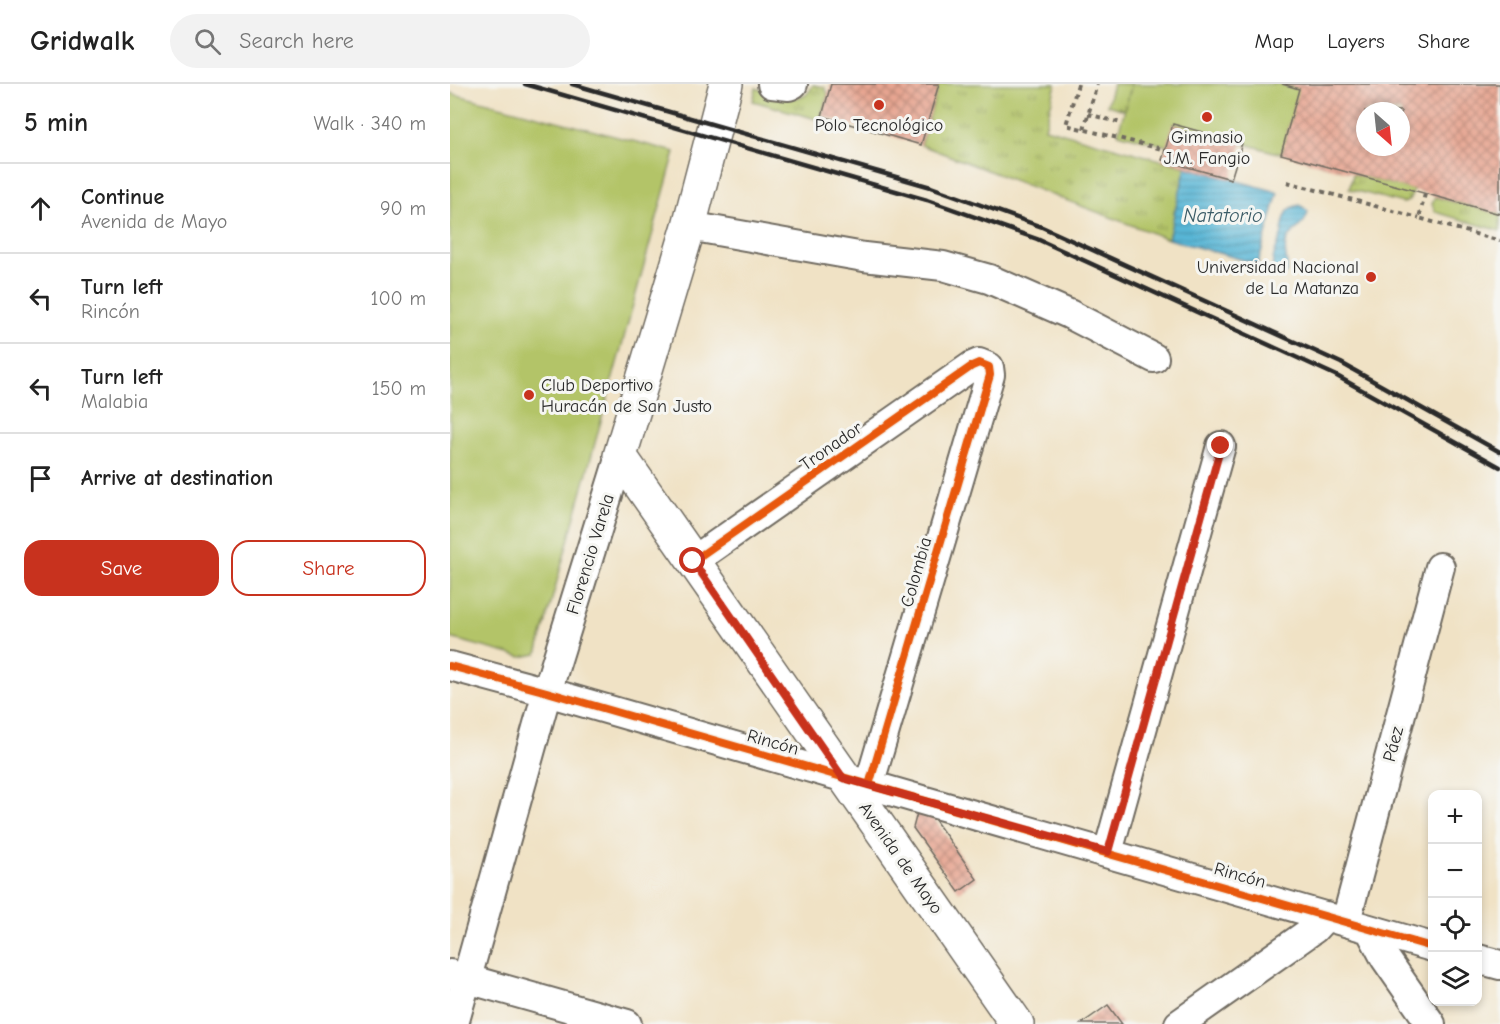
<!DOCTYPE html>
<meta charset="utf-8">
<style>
:root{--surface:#fff;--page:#f2f2f2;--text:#222;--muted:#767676;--line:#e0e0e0;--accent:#c8321e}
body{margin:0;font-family:"Comic Neue",sans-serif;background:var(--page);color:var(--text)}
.controls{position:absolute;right:18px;bottom:18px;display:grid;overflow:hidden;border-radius:12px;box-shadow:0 3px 9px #0003}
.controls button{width:54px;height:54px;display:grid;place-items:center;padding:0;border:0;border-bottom:2px solid var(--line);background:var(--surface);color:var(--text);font:30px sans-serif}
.compass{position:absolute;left:906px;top:18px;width:54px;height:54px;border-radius:50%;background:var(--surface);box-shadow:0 3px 9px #0003;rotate:153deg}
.stop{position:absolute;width:18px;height:18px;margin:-14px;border:4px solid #c8321e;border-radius:50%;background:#fff}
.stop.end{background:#c8321e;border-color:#fff;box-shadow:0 2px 6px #0008}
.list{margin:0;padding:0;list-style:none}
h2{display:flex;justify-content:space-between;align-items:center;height:78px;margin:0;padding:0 24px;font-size:26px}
h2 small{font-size:20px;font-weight:400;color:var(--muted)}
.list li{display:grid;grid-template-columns:39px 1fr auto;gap:18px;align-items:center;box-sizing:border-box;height:90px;padding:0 24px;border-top:2px solid var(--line)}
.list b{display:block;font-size:22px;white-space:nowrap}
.list p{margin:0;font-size:20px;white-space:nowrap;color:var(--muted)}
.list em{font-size:20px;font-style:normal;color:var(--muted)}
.actions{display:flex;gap:12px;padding:18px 24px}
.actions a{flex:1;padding:14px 0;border:2px solid var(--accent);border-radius:18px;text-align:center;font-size:21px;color:var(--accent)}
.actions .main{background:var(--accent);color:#fff}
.icon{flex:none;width:33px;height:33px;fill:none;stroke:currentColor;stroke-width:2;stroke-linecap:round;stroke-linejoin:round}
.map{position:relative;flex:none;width:1050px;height:940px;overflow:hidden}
header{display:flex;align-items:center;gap:36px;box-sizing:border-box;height:84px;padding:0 30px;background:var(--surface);border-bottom:2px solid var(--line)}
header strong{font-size:28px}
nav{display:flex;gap:33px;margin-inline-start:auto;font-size:21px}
.search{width:420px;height:54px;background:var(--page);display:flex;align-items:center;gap:15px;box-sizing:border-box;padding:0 21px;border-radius:33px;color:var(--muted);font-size:22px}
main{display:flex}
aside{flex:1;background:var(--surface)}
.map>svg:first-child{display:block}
</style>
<header>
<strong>Gridwalk</strong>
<div class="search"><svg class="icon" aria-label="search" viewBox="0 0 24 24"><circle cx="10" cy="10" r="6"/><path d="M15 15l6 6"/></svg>Search here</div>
<nav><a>Map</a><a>Layers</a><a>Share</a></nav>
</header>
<main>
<aside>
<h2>5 min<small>Walk · 340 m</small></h2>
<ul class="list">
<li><svg class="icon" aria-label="ahead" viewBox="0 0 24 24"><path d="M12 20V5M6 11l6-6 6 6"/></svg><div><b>Continue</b><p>Avenida de Mayo</p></div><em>90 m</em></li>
<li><svg class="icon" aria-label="left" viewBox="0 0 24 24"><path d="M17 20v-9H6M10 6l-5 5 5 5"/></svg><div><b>Turn left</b><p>Rincón</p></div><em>100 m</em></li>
<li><svg class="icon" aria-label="left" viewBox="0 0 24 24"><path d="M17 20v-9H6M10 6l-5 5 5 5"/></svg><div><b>Turn left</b><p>Malabia</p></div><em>150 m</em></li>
<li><svg class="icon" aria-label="arrive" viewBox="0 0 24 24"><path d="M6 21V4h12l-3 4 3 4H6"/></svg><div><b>Arrive at destination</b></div></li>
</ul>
<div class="actions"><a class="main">Save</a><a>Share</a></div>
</aside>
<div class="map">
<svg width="1050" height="940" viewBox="0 0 1050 940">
<defs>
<pattern id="grass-tufts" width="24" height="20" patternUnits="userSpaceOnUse" patternTransform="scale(1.5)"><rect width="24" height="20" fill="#b3c468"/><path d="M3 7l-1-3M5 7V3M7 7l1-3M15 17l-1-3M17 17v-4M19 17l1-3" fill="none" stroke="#929f56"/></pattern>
<pattern id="water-rules" width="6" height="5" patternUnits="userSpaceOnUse" patternTransform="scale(1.5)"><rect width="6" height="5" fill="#58b6d6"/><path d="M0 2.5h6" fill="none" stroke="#4994ae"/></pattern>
<pattern id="building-cross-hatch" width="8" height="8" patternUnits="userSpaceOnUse" patternTransform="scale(1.5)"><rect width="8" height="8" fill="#e7a591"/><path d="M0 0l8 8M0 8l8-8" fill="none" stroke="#bb8777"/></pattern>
</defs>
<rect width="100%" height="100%" fill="#f6f6f2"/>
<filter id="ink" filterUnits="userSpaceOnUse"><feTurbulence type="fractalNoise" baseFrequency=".0167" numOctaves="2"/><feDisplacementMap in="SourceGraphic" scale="12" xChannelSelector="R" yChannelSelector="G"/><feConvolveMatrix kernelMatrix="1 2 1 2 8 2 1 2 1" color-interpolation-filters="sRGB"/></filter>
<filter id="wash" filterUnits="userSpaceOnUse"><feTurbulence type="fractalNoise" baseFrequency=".008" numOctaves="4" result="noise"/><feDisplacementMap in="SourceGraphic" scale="24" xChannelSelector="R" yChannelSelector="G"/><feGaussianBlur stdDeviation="1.35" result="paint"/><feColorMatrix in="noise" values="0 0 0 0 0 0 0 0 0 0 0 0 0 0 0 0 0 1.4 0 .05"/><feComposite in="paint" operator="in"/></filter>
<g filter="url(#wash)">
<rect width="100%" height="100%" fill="#f0e2c5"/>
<!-- grass -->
<path fill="url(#grass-tufts)" stroke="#6f784a" stroke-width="1.5" d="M 489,0 L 606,0 L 595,44 L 736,83 L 718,155 L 471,61 Z
M 663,0 L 682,0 L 675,26 L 657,21 Z
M 363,1 L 374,3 L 378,10 L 370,36 L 303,17 L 306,4 C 316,8 345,17 354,12 C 358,10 361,5 363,1 Z
M 903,90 L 964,106 C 961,112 960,118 953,119 L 899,105 Z
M 985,113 L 1050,130 L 1050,147 L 985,128 L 982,120 Z"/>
<!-- pitch -->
<path fill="#b3c468" stroke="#6f784a" stroke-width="1.5" d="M 682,0 L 830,0 L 849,5 L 831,70 L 724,40 L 717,62 L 668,49 Z
M 0,9 L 225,68 L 87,570 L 71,573 L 0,554 Z"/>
<!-- water -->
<path fill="url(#water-rules)" stroke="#427080" stroke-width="1.5" d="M 736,83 L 828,108 L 808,180 L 718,155 Z
M 850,121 L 858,127 C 857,142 841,145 836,159 C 833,170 839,178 837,189 L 832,192 L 823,186 C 821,174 827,163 831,152 C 834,139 833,123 850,121 Z"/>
<g id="blocks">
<!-- building -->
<path fill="url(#building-cross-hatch)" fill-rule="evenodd" d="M 381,0 L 489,0 L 471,61 L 372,32 Z
M 832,0 L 1050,0 L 1050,130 L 831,70 L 849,5 ZM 915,27 L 951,27 L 951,63 L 915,63 Z
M 723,40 L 792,59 L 781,95 L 712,76 Z
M 467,729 L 482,732 L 527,795 L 509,808 L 463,744 Z
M 658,921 L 672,940 L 631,940 Z"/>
</g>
</g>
<g filter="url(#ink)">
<use href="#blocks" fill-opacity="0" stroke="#706b61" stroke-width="1.5"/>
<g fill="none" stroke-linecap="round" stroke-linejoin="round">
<defs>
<path id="minor" d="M 322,0 L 339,2 L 343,0
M 239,142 L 414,173 L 493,182 L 539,195 L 619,230 L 704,274
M 243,477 L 522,282 L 529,279 L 539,283 L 540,291 L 419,701
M 0,582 L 97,608 L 982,863
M 658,768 L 771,362
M 896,837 L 990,483
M 920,846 L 935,874 L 981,940
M 1028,875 L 1050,881
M 0,890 L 177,940
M 4,940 L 97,608 L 170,372
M 729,940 L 864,845 L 876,832"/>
<path id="major" d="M 276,0 L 239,142 L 170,372 L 567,940"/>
</defs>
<!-- minor casing -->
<use href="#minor" stroke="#706b61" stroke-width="32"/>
<!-- major casing -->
<use href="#major" stroke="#706b61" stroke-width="36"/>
<!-- path -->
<path stroke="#706b61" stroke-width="4" stroke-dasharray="4.5 4.5" stroke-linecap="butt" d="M 628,0 L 616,41 L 716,66
M 638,30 L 671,39
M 634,45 L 647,0
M 837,98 L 969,134
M 975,110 L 969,134 L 1050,157"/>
<!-- minor -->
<use href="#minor" stroke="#fff" stroke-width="28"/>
<!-- major -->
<use href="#major" stroke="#fff" stroke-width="33"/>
<!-- rail -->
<path stroke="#2b2b2b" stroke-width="4.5" d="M 75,0 L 477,116 L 587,155 L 885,291 L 1050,383
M 122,0 L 481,103 L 592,143 L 891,279 L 1050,368"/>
<defs>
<path id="cycleway" d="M 243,477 L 522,282 L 529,279 L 539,283 L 540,291 L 419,701
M 0,582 L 97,608 L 982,863"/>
</defs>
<!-- cycleway casing -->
<use href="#cycleway" stroke="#f6f6f2" stroke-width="11"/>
<!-- cycleway -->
<use href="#cycleway" stroke="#e8590c" stroke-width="8"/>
</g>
</g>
<g fill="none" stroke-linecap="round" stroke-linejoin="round" filter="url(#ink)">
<!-- route -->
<path stroke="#c8321e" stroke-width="8" d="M 243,477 L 393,694 L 658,768 L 771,362"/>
</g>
<!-- markers -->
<g fill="#c8321e" stroke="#f6f6f2" stroke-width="2">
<circle cx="429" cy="21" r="6"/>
<circle cx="757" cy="33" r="6"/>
<circle cx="921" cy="193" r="6"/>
<circle cx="79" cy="311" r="6"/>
</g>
<g text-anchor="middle" stroke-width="6" stroke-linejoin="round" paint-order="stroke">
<!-- poi labels -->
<g font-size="18" fill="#2b2b2b" stroke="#f6f6f2">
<text x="429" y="47">Polo Tecnológico</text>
<text x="757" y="59">Gimnasio<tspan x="757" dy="21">J.M. Fangio</tspan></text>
<text x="909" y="189" text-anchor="end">Universidad Nacional<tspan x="909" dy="21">de La Matanza</tspan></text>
<text x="91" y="307" text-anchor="start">Club Deportivo<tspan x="91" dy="21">Huracán de San Justo</tspan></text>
</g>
<!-- street labels -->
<g font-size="18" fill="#2b2b2b" stroke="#f6f6f2">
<text transform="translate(381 362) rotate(-35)" y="6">Tronador</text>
<text transform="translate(140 470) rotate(-73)" y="6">Florencio Varela</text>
<text transform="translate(466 488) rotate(-74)" y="6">Colombia</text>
<text transform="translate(323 658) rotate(16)" y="6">Rincón</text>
<text transform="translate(943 660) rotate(-75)" y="6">Páez</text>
<text transform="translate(451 774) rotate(55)" y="6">Avenida de Mayo</text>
<text transform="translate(790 791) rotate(16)" y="6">Rincón</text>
</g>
<!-- water labels -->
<g font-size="20" font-style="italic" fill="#3b5c67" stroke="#f6f6f2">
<text x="773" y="138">Natatorio</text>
</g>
</g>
</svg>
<div class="controls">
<button>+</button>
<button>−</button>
<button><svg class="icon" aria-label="locate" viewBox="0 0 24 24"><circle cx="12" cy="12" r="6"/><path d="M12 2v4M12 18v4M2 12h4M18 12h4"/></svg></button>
<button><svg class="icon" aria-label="layers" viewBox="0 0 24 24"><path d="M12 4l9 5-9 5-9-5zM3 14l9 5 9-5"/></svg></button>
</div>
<svg class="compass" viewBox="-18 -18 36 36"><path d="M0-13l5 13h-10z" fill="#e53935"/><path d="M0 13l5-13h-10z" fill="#767676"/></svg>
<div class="stop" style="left:243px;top:477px"></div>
<div class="stop end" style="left:771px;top:362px"></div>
</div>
</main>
